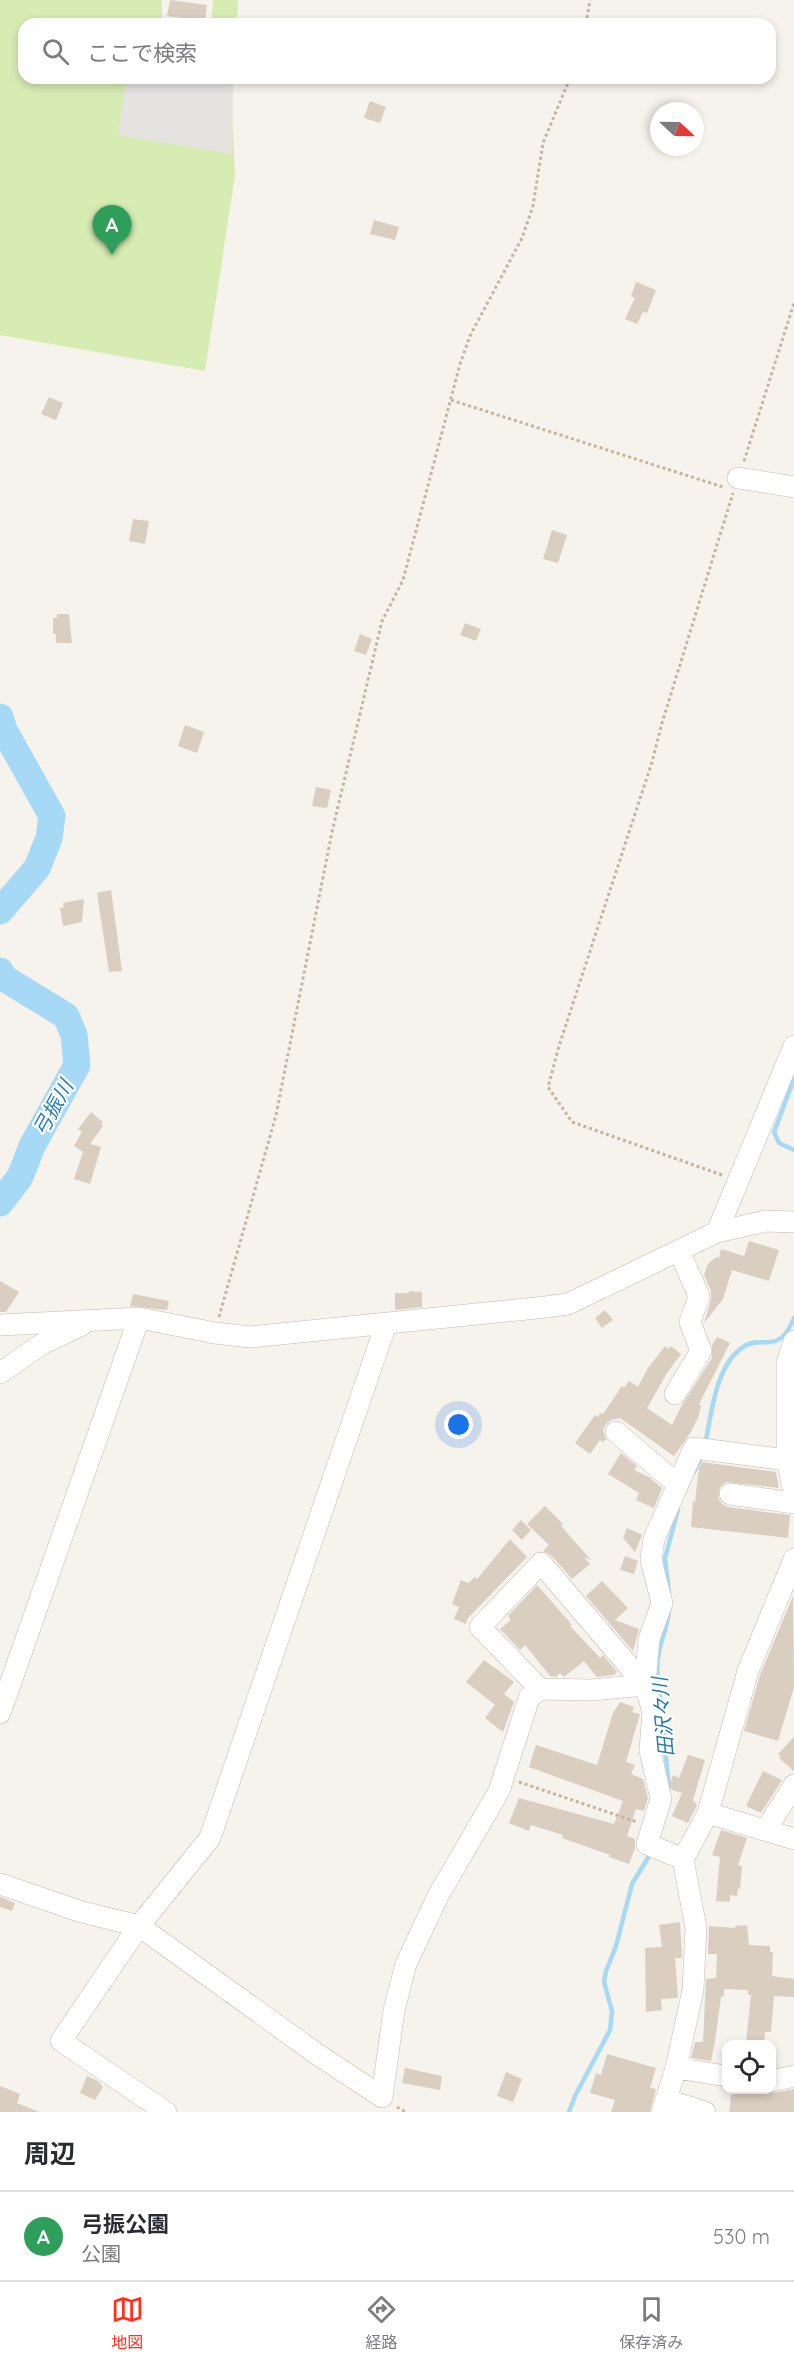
<!DOCTYPE html>
<html lang="ja">
<meta charset="utf-8">
<style>
:root{--surface:#fff;--page:#f2f2f3;--text:#2b2b33;--muted:#7c7c81;--line:#e1e1e2;--accent:#ff2f1a}
body{margin:0;font-family:Quicksand,"Noto Sans JP",sans-serif;background:var(--page);color:var(--text)}
.controls{position:absolute;right:18px;bottom:18px;display:grid;overflow:hidden;border-radius:12px;box-shadow:0 3px 9px #0003}
.controls button{width:54px;height:54px;display:grid;place-items:center;padding:0;border:0;border-bottom:2px solid var(--line);background:var(--surface);color:var(--text);font:30px sans-serif}
.compass{position:absolute;left:650px;top:102px;width:54px;height:54px;border-radius:50%;background:var(--surface);box-shadow:0 3px 9px #0003;rotate:112deg}
.you{position:absolute;left:459px;top:1425px;width:21px;height:21px;margin:-15px;border:4px solid #fff;border-radius:50%;background:#1a73e8;box-shadow:0 0 0 9px #1a73e833}
.badge{display:grid;place-items:center;width:39px;height:39px;border-radius:50%;background:var(--accent);color:#fff;font-size:20px;font-weight:700}
.pin{position:absolute;translate:-50% -50px;filter:drop-shadow(0 2px 3px #0008)}
.pin::after{content:'';position:absolute;top:32px;width:21px;height:18px;background:inherit;clip-path:polygon(0 0,100% 0,50% 100%)}
.list{margin:0;padding:0;list-style:none}
h2{display:flex;justify-content:space-between;align-items:center;height:78px;margin:0;padding:0 24px;font-size:26px}
h2 small{font-size:20px;font-weight:400;color:var(--muted)}
.list li{display:grid;grid-template-columns:39px 1fr auto;gap:18px;align-items:center;box-sizing:border-box;height:90px;padding:0 24px;border-top:2px solid var(--line)}
.list b{display:block;font-size:22px;white-space:nowrap}
.list p{margin:0;font-size:20px;white-space:nowrap;color:var(--muted)}
.list em{font-size:20px;font-style:normal;color:var(--muted)}
.icon{flex:none;width:33px;height:33px;fill:none;stroke:currentColor;stroke-width:2;stroke-linecap:round;stroke-linejoin:round}
.map{position:relative;flex:none;width:794px;height:2112px;overflow:hidden}
.search{position:absolute;background:var(--surface);box-shadow:0 3px 9px #0003;left:18px;right:18px;top:18px;height:66px;display:flex;align-items:center;gap:15px;box-sizing:border-box;padding:0 21px;border-radius:18px;color:var(--muted);font-size:22px}
.sheet{height:168px;background:var(--surface)}
nav{display:flex;justify-content:space-around;align-items:center;box-sizing:border-box;height:84px;border-top:2px solid var(--line);background:var(--surface);font-size:16px;color:var(--muted)}
nav a{display:grid;justify-items:center;gap:3px}
nav .on{color:var(--accent)}
.map>svg:first-child{display:block}
</style>
<div class="map">
<svg width="794" height="2112" viewBox="0 0 794 2112">
<rect width="100%" height="100%" fill="#f6f2ec"/>
<!-- green -->
<path fill="#d6ecb3" d="M 0,0 L 162,0 L 162,21 L 189,24 L 24,24 L 24,78 L 233,78 L 232,110 L 235,175 L 205,371 L 0,335 Z
M 213,0 L 238,0 L 237,24 L 211,24 Z"/>
<!-- parking -->
<path fill="#e5e3e0" d="M 126,78 L 233,78 L 232,154 L 118,135 Z"/>
<g fill="none" stroke-linecap="round" stroke-linejoin="round">
<!-- stream -->
<path stroke="#a6d9f5" stroke-width="4.5" d="M 794,1079 L 774,1132 L 779,1143 L 794,1150
M 705,1445 C 711,1416 715,1370 739,1350 C 761,1331 777,1359 794,1318
M 694,1472 L 702,1456
M 669,1593 L 665,1558 L 678,1510
M 661,1705 C 659,1687 655,1669 659,1652 C 662,1637 668,1625 669,1610
M 662,1716 L 669,1788
M 569,2112 L 575,2096 L 610,2030 L 612,2011 L 604,1982 L 606,1971 L 616,1946 L 632,1884 L 652,1851"/>
<!-- river -->
<path stroke="#a6d9f5" stroke-width="27" d="M 0,717 L 4,730 L 52,816 L 49,838 L 37,868 L 0,911
M 0,971 L 4,978 L 66,1016 L 74,1035 L 77,1065 L 32,1146 L 20,1177 L 0,1203"/>
</g>
<!-- building -->
<path fill="#d9cec0" d="M 170,0 L 207,5 L 205,21 L 167,16 Z
M 370,101 L 386,107 L 380,123 L 364,118 Z
M 374,220 L 399,227 L 395,240 L 370,234 Z
M 636,282 L 656,290 L 647,313 L 643,312 L 637,324 L 625,319 L 635,298 L 631,296 Z
M 49,397 L 63,403 L 56,420 L 41,414 Z
M 133,519 L 149,521 L 145,544 L 129,541 Z
M 552,530 L 567,535 L 558,563 L 543,559 Z
M 57,614 L 69,614 L 72,643 L 56,643 L 56,634 L 53,634 L 53,618 L 57,618 Z
M 465,623 L 481,629 L 476,641 L 460,635 Z
M 360,634 L 372,639 L 366,655 L 354,651 Z
M 185,725 L 204,732 L 197,753 L 178,746 Z
M 316,787 L 331,790 L 327,808 L 312,806 Z
M 111,890 L 122,971 L 109,972 L 97,893 Z
M 84,899 L 82,922 L 63,926 L 60,908 L 64,907 L 63,903 Z
M 91,1112 L 103,1122 L 101,1124 L 103,1126 L 90,1144 L 101,1147 L 90,1184 L 74,1179 L 83,1152 L 74,1146 L 82,1132 L 78,1129 Z
M 749,1241 L 779,1250 L 769,1281 L 732,1270 L 723,1299 L 704,1323 L 711,1299 L 711,1291 L 704,1275 L 708,1264 L 716,1257 L 719,1258 L 721,1249 L 744,1256 Z
M 0,1281 L 19,1292 L 6,1312 L 0,1312 Z
M 409,1291 L 422,1292 L 422,1307 L 395,1310 L 395,1293 L 409,1293 Z
M 133,1294 L 169,1301 L 167,1310 L 130,1306 Z
M 605,1310 L 613,1320 L 602,1328 L 595,1318 Z
M 717,1337 L 730,1343 L 699,1404 L 701,1406 L 698,1418 L 689,1435 L 674,1456 L 620,1418 L 611,1420 L 606,1424 L 603,1430 L 606,1439 L 603,1442 L 600,1440 L 590,1454 L 575,1443 L 595,1415 L 598,1417 L 600,1413 L 603,1414 L 622,1386 L 624,1388 L 629,1381 L 638,1387 L 648,1368 L 665,1346 L 669,1349 L 671,1346 L 681,1354 L 667,1373 L 647,1408 L 672,1425 L 682,1405 L 712,1358 L 712,1345 Z
M 621,1453 L 637,1466 L 634,1470 L 649,1477 L 662,1488 L 654,1508 L 636,1500 L 639,1493 L 608,1474 Z
M 702,1462 L 776,1472 L 779,1488 L 726,1482 L 720,1487 L 718,1498 L 722,1504 L 728,1507 L 790,1515 L 788,1538 L 691,1527 L 693,1501 L 695,1502 L 699,1468 Z
M 545,1506 L 563,1524 L 561,1526 L 591,1560 L 584,1557 L 590,1564 L 572,1579 L 551,1555 L 543,1551 L 549,1545 L 527,1524 Z
M 521,1520 L 531,1530 L 522,1540 L 512,1530 Z
M 627,1528 L 642,1535 L 635,1552 L 623,1538 Z
M 510,1539 L 527,1557 L 467,1619 L 466,1624 L 454,1619 L 459,1607 L 452,1604 L 461,1580 L 468,1583 L 475,1577 L 477,1579 Z
M 625,1556 L 638,1561 L 634,1574 L 620,1570 Z
M 602,1581 L 628,1608 L 615,1620 L 639,1629 L 633,1651 L 586,1596 Z
M 537,1585 L 572,1625 L 570,1626 L 600,1658 L 603,1655 L 617,1672 L 614,1675 L 597,1677 L 584,1661 L 564,1677 L 560,1673 L 556,1677 L 550,1676 L 525,1645 L 520,1650 L 500,1629 L 511,1620 L 508,1616 Z
M 793,1596 L 794,1687 L 778,1741 L 744,1731 L 760,1675 Z
M 484,1660 L 514,1682 L 504,1694 L 514,1702 L 503,1732 L 485,1718 L 495,1705 L 466,1682 Z
M 620,1702 L 634,1707 L 632,1712 L 640,1714 L 626,1762 L 635,1765 L 631,1774 L 643,1779 L 648,1798 L 644,1811 L 636,1809 L 627,1836 L 635,1839 L 635,1848 L 629,1864 L 609,1857 L 610,1855 L 562,1838 L 563,1835 L 531,1825 L 529,1831 L 509,1823 L 519,1798 L 614,1824 L 623,1801 L 529,1767 L 536,1745 L 597,1765 L 613,1713 Z
M 794,1737 L 794,1771 L 779,1758 L 781,1756 L 778,1754 Z
M 688,1755 L 705,1760 L 693,1800 L 697,1805 L 688,1823 L 672,1816 L 682,1793 L 672,1790 L 670,1783 L 673,1775 L 679,1778 Z
M 763,1771 L 782,1780 L 761,1813 L 746,1806 Z
M 721,1830 L 747,1838 L 738,1865 L 742,1866 L 740,1889 L 738,1888 L 737,1896 L 730,1895 L 730,1902 L 716,1901 L 720,1857 L 712,1855 Z
M 0,1897 L 15,1903 L 12,1911 L 0,1907 Z
M 680,1922 L 682,1958 L 675,1958 L 678,1998 L 661,1999 L 662,2010 L 646,2012 L 645,1948 L 662,1947 L 659,1925 Z
M 747,1925 L 749,1945 L 770,1946 L 770,1952 L 773,1952 L 772,1976 L 794,1979 L 794,1997 L 774,1996 L 771,2032 L 765,2032 L 764,2044 L 746,2044 L 751,1995 L 748,1995 L 748,1990 L 724,1989 L 724,1996 L 721,1997 L 715,2041 L 711,2061 L 691,2058 L 695,2042 L 703,2042 L 706,1979 L 716,1978 L 717,1954 L 708,1954 L 709,1926 L 735,1928 L 735,1926 Z
M 607,2054 L 656,2068 L 650,2088 L 656,2089 L 650,2112 L 611,2112 L 615,2100 L 590,2093 L 596,2073 L 601,2075 Z
M 405,2068 L 442,2076 L 440,2090 L 402,2083 Z
M 506,2072 L 522,2079 L 513,2102 L 497,2096 Z
M 87,2076 L 98,2081 L 103,2087 L 95,2100 L 80,2093 Z
M 0,2086 L 20,2094 L 17,2103 L 39,2112 L 0,2112 Z
M 794,2089 L 794,2112 L 729,2112 L 732,2090 L 763,2090 L 774,2093 Z"/>
<g fill="none" stroke-linecap="round" stroke-linejoin="round">
<defs>
<path id="minor" d="M 738,478 L 794,487
M 717,1232 L 794,1046
M 0,1325 L 139,1318 L 215,1333 L 250,1337 L 546,1307 L 568,1304 L 717,1232 L 766,1221 L 794,1222
M 794,1341 L 787,1363 L 787,1460 L 794,1492
M 0,1373 L 42,1344 L 82,1325
M 675,1394 L 701,1351 L 690,1322 L 699,1296 L 679,1251
M 616,1432 L 677,1484
M 730,1494 L 794,1503
M 645,1685 L 649,1639 L 662,1603 L 651,1560 L 654,1539 L 694,1448 L 787,1460
M 540,1689 L 480,1627 L 541,1563 L 645,1685
M 0,1713 L 139,1318
M 708,1813 L 748,1671 L 794,1559
M 766,1830 L 794,1785
M 0,1884 L 82,1912 L 139,1926 L 317,2054 L 382,2097 L 394,2010 L 406,1964 L 438,1896 L 499,1791 L 529,1698 L 540,1689 L 591,1690 L 645,1685 L 653,1712 L 650,1750 L 661,1799 L 647,1844 L 683,1859
M 676,2068 L 726,2076
M 772,2081 L 794,2076
M 667,2100 L 705,2112
M 166,2112 L 61,2041 L 139,1926 L 210,1838 L 386,1324
M 662,2112 L 676,2068 L 693,1990 L 696,1928 L 683,1859 L 708,1813 L 794,1839"/>
</defs>
<!-- minor casing -->
<use href="#minor" stroke="#c3baad" stroke-width="22"/>
<!-- path -->
<path stroke="#c5b59e" stroke-width="3" stroke-dasharray="3 3" stroke-linecap="butt" d="M 586,24 L 590,0
M 451,400 L 723,487
M 744,461 L 794,303
M 722,1175 L 572,1122 L 548,1087 L 559,1046 L 652,762 L 662,723 L 733,493
M 219,1317 L 276,1115 L 332,832 L 382,621 L 403,580 L 460,364 L 470,336 L 522,238 L 533,206 L 543,143 L 570,78
M 519,1782 L 637,1822
M 397,2107 L 406,2112"/>
<!-- minor -->
<use href="#minor" stroke="#fff" stroke-width="21"/>
</g>
<g text-anchor="middle" stroke-width="4.5" stroke-linejoin="round" paint-order="stroke">
<!-- water labels -->
<g font-size="20" font-style="italic" fill="#287dae" stroke="#fff">
<text transform="translate(53 1108) rotate(-61)" y="7">弓振川</text>
<text transform="translate(663 1717) rotate(-95)" y="7">田沢々川</text>
</g>
</g>
</svg>
<div class="controls">
<button><svg class="icon" aria-label="locate" viewBox="0 0 24 24"><circle cx="12" cy="12" r="6"/><path d="M12 2v4M12 18v4M2 12h4M18 12h4"/></svg></button>
</div>
<svg class="compass" viewBox="-18 -18 36 36"><path d="M0-13l5 13h-10z" fill="#e53935"/><path d="M0 13l5-13h-10z" fill="#7c7c81"/></svg>
<div class="you"></div>
<div class="pin badge" style="left:112px;top:255px;background:#2e9e5b">A</div>
<div class="search"><svg class="icon" aria-label="search" viewBox="0 0 24 24"><circle cx="10" cy="10" r="6"/><path d="M15 15l6 6"/></svg>ここで検索</div>
</div>
<section class="sheet">
<h2>周辺<small></small></h2>
<ul class="list">
<li><span class="badge" style="background:#2e9e5b">A</span><div><b>弓振公園</b><p>公園</p></div><em>530 m</em></li>
</ul>
</section>
<nav>
<a class="on"><svg class="icon" aria-label="map" viewBox="0 0 24 24"><path d="M3 6l6-2 6 2 6-2v14l-6 2-6-2-6 2zM9 4v14M15 6v14"/></svg>地図</a>
<a><svg class="icon" aria-label="directions" viewBox="0 0 24 24"><path d="M12 3l9 9-9 9-9-9zM9 14v-3h6M13 9l2 2-2 2"/></svg>経路</a>
<a><svg class="icon" aria-label="saved" viewBox="0 0 24 24"><path d="M7 4h10v16l-5-4-5 4z"/></svg>保存済み</a>
</nav>
